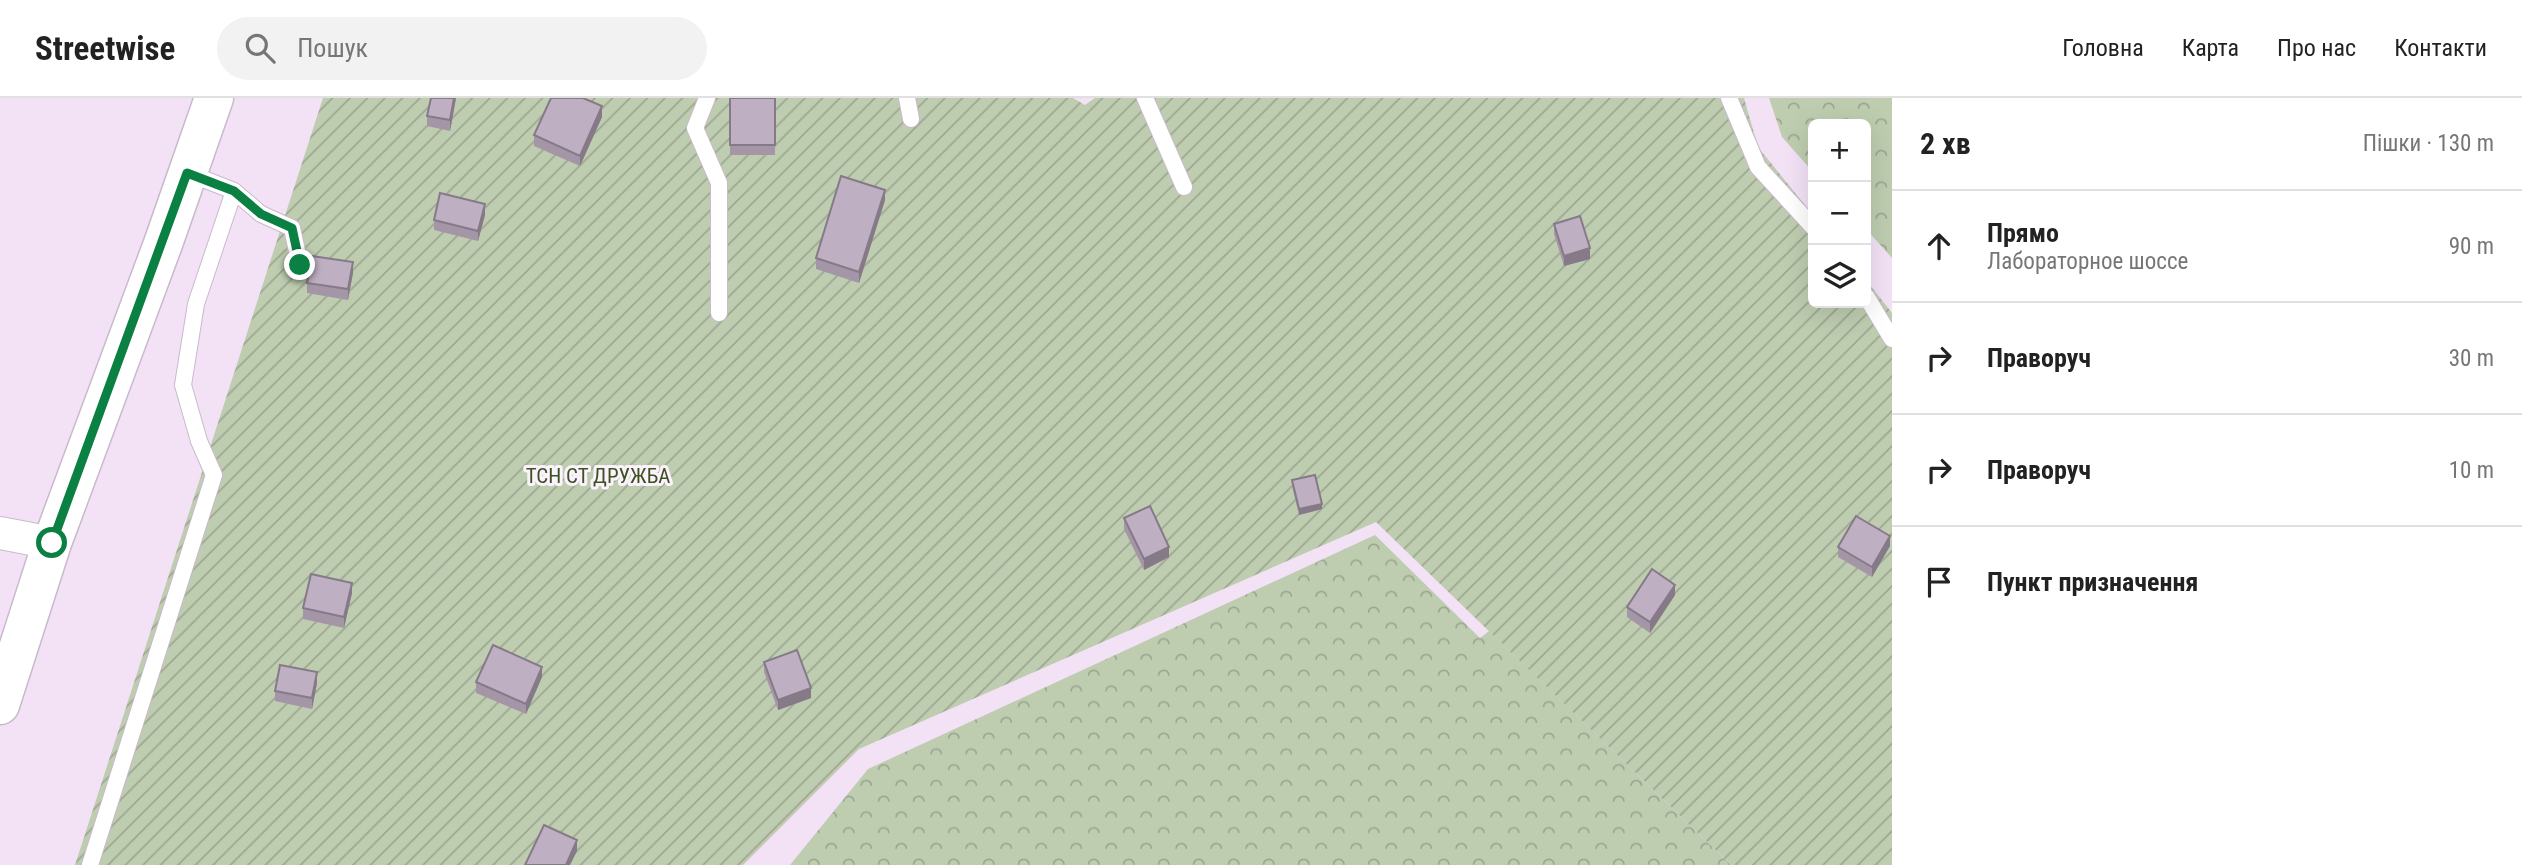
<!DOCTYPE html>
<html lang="uk">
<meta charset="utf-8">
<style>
:root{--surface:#fff;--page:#f2f2f2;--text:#222;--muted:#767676;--line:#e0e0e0}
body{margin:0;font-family:"Roboto Condensed",sans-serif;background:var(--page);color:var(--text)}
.controls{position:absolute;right:21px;top:21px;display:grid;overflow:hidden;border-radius:10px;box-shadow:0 7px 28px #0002}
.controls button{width:63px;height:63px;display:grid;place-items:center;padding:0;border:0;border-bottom:2px solid var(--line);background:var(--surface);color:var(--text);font:35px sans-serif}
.stop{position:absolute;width:21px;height:21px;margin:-16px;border:5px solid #0b8043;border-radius:50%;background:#fff}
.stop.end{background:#0b8043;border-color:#fff;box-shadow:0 2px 7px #0008}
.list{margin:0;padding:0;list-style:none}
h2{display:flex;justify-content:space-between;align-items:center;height:91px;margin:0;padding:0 28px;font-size:30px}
h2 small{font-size:23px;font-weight:400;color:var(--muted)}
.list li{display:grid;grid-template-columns:46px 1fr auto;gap:21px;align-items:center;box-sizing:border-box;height:112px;padding:0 28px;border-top:2px solid var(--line)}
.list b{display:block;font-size:26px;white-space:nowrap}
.list p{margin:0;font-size:23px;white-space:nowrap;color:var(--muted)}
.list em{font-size:23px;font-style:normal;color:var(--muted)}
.icon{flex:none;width:38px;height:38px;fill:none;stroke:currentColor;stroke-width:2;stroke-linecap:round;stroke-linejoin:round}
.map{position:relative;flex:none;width:1892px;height:767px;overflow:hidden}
header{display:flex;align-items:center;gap:42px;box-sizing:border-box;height:98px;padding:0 35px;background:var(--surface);border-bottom:2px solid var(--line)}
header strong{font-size:33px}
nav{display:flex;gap:38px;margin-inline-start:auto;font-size:24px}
.search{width:490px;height:63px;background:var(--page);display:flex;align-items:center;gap:18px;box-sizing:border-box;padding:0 24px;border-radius:38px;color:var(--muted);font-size:26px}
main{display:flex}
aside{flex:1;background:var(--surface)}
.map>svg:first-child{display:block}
</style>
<header>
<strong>Streetwise</strong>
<div class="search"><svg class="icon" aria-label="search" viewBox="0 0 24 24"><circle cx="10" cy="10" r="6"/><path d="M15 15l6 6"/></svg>Пошук</div>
<nav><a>Головна</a><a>Карта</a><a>Про нас</a><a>Контакти</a></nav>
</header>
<main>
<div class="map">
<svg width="1892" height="767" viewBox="0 0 1892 767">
<defs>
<pattern id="forest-crowns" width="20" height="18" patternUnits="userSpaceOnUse" patternTransform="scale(1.75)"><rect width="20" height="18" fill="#becdb0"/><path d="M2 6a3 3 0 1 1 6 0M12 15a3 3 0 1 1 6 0" fill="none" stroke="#9ca791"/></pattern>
<pattern id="garden-furrows" width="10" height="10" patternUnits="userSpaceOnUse" patternTransform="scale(1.75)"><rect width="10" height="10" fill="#becdb0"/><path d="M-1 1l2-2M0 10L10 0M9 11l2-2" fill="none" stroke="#9ca791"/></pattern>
</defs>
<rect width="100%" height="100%" fill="#f3e2f6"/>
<!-- forest -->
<path fill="url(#forest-crowns)" d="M 1769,0 L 1892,0 L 1892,160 L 1866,131 L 1866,26 L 1813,26 L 1813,74 L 1782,39 Z
M 1375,437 L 1480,540 L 1489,533 L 1731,767 L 790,767 L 868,671 Z"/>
<!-- garden -->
<path fill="url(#garden-furrows)" d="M 323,0 L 1073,0 L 1085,7 L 1095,0 L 1744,0 L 1758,49 L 1813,117 L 1813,205 L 1866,205 L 1866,182 L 1892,215 L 1892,767 L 1731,767 L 1376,424 L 859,651 L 743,767 L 75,767 Z"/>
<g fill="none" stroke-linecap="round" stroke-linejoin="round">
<defs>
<path id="service" d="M 707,0 L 695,30 L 719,85 L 719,215
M 907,0 L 911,21
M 1145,0 L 1184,89
M 1729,0 L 1758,69 L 1813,129
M 188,75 L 234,93 L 261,116 L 292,130 L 300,167
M 1866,198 L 1892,241
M 90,767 L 214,377 L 199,343 L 183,287 L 196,206 L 234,93"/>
<path id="minor" d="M 0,435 L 52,445"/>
<path id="primary" d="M 0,607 L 52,445 L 164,143 L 214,0"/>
</defs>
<!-- service casing -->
<use href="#service" stroke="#c9b9cc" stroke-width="18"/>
<!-- minor casing -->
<use href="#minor" stroke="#c9b9cc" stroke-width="34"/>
<!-- primary casing -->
<use href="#primary" stroke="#c9b9cc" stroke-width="41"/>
<!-- service -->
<use href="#service" stroke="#fff" stroke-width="16"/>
<!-- minor -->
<use href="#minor" stroke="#fff" stroke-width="32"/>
<!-- primary -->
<use href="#primary" stroke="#fff" stroke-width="38"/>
</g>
<!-- wall -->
<path fill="#a496a7" d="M 431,0 L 456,0 L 450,33 L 427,28 L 427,18 Z
M 730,0 L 775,0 L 775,57 L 730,57 Z
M 602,19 L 580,68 L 534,48 L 534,37 Z
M 885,102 L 859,185 L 816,171 L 816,160 Z
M 485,117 L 478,143 L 434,132 L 434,122 Z
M 1554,126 L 1590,161 L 1564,168 L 1554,136 Z
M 353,175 L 348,202 L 307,195 L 307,185 Z
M 1292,382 L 1322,411 L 1299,417 L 1292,388 Z
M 1124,420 L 1169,459 L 1144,472 L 1124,431 Z
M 1890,448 L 1872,479 L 1838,459 L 1838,449 Z
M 352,495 L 344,530 L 303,521 L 303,510 Z
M 1675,497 L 1650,535 L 1627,519 L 1627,509 Z
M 764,564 L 811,600 L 778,612 L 764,574 Z
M 542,579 L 526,616 L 476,595 L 476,584 Z
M 317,585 L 312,611 L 275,603 L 275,593 Z"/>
<!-- shaded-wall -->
<path fill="#867a88" d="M 454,0 L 456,0 L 450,33 L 450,22 Z
M 602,8 L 602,19 L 580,68 L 580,58 Z
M 885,92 L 885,102 L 859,185 L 859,174 Z
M 485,106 L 485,117 L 478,143 L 478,133 Z
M 1590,150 L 1590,161 L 1564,168 L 1564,158 Z
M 353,164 L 353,175 L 348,202 L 348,191 Z
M 1322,406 L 1322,411 L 1299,417 L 1299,411 Z
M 1890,438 L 1890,448 L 1872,479 L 1872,469 Z
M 1169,449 L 1169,459 L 1144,472 L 1144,461 Z
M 352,485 L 352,495 L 344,530 L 344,519 Z
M 1675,487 L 1675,497 L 1650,535 L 1650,524 Z
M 542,569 L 542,579 L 526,616 L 526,606 Z
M 317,574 L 317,585 L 312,611 L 312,600 Z
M 811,590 L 811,600 L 778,612 L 778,602 Z
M 577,742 L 577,753 L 570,767 L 566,767 Z"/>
<!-- building -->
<path fill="#bfafc2" stroke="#867a88" stroke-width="2" d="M 431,0 L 454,0 L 450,22 L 427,18 Z
M 551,0 L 583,0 L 602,8 L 580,58 L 534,37 Z
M 730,0 L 775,0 L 775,47 L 730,47 Z
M 841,78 L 885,92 L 859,174 L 816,160 Z
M 440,95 L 485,106 L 478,133 L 434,122 Z
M 1580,118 L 1590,150 L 1564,158 L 1554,126 Z
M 312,158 L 353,164 L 348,191 L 307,185 Z
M 1315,377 L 1322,406 L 1299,411 L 1292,382 Z
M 1150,408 L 1169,449 L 1144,461 L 1124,420 Z
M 1856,418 L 1890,438 L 1872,469 L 1838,449 Z
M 1652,471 L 1675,487 L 1650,524 L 1627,509 Z
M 311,476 L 352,485 L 344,519 L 303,510 Z
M 493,547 L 542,569 L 526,606 L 476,584 Z
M 797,552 L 811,590 L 778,602 L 764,564 Z
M 280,567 L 317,574 L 312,600 L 275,593 Z
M 544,727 L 577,742 L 566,767 L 525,767 Z"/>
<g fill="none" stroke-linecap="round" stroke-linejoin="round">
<!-- route -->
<path stroke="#0b8043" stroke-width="9" d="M 52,445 L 187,75 L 234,93 L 261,116 L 292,130 L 300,167"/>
</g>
<g text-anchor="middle" stroke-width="6" stroke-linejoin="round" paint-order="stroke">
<!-- park labels -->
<g font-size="21" fill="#3c521f" stroke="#fcf2fe">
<text x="598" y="385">ТСН СТ ДРУЖБА</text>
</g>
</g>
</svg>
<div class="controls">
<button>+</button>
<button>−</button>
<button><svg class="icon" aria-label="layers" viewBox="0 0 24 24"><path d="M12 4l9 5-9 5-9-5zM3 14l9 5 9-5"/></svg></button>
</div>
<div class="stop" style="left:52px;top:445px"></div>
<div class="stop end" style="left:300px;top:167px"></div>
</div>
<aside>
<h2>2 хв<small>Пішки · 130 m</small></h2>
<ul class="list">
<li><svg class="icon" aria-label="ahead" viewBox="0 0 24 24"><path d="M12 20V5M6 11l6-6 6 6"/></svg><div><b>Прямо</b><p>Лабораторное шоссе</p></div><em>90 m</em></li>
<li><svg class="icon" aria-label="right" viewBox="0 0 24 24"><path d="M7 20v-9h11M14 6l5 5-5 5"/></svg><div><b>Праворуч</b></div><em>30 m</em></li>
<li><svg class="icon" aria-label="right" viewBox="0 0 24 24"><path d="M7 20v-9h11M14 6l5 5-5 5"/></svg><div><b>Праворуч</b></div><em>10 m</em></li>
<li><svg class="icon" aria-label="arrive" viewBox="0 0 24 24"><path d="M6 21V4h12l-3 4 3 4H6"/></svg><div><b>Пункт призначення</b></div></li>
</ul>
</aside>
</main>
